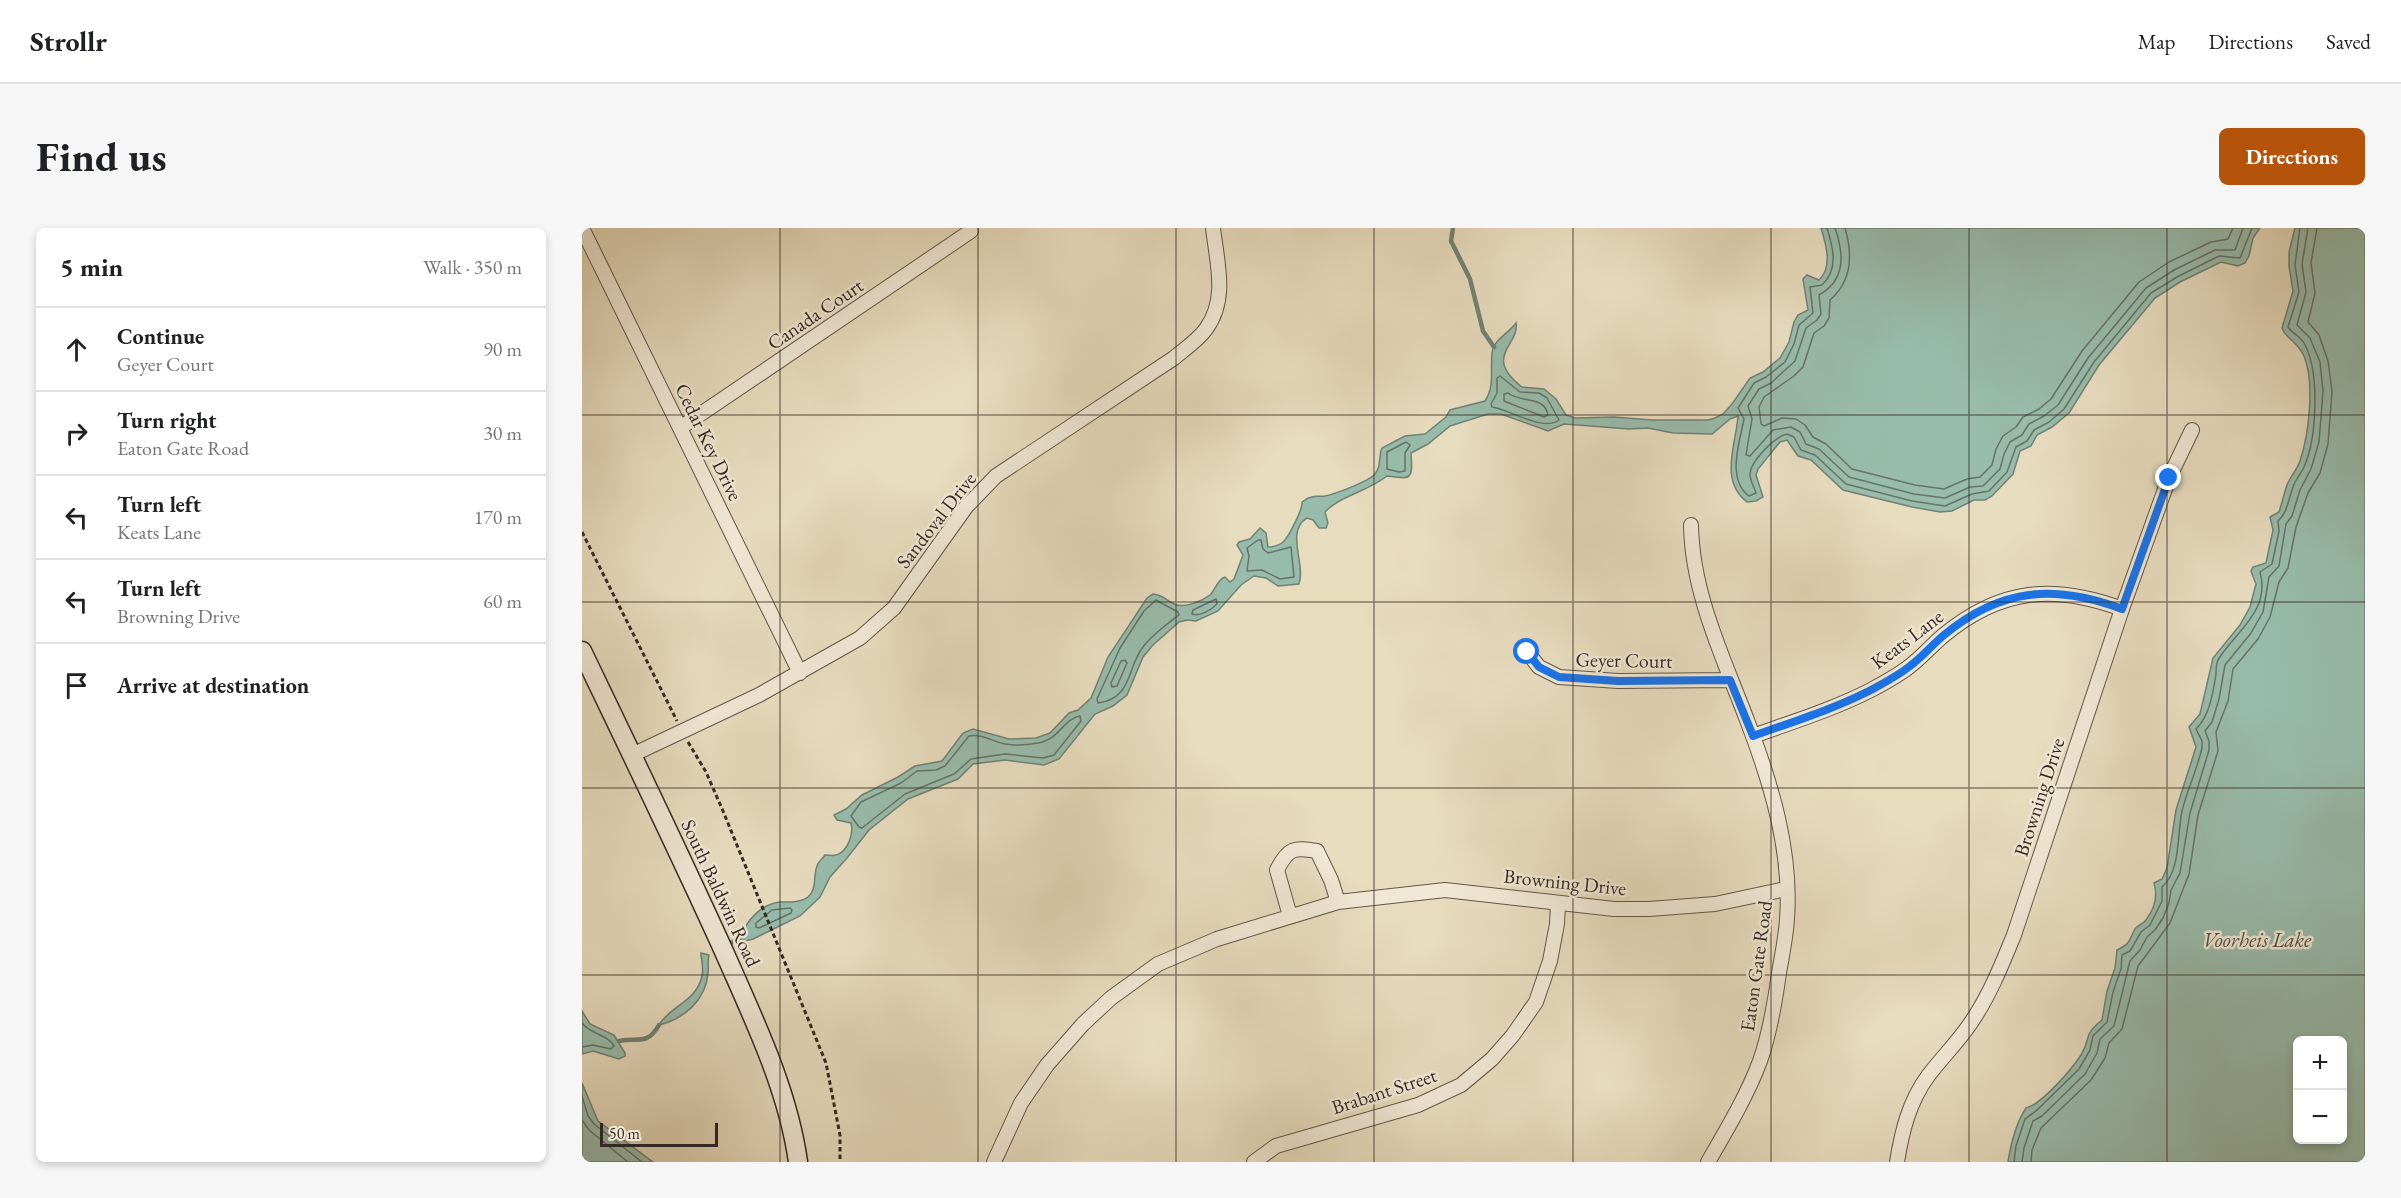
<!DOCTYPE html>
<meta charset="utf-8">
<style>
:root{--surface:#fff;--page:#f6f6f6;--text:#202124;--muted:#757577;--line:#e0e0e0;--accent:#b45309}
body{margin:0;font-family:"EB Garamond",serif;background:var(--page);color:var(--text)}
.controls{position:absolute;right:18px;bottom:18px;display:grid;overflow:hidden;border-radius:9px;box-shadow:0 3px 9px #0003}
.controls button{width:54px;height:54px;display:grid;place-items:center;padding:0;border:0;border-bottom:2px solid var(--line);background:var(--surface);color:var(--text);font:30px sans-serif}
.scale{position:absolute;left:18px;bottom:15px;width:118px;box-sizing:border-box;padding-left:6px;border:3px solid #352a23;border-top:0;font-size:16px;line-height:21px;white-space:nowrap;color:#352a23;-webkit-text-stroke:4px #f0e8d5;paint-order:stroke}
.stop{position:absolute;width:18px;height:18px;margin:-14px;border:4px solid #1a73e8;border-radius:50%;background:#fff}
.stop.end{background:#1a73e8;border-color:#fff;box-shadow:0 2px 6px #0008}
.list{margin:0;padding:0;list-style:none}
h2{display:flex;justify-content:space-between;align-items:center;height:78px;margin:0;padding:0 24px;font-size:26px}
h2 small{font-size:20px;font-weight:400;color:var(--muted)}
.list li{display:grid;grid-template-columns:39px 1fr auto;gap:18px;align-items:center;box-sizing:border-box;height:84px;padding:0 24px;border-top:2px solid var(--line)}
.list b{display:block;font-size:22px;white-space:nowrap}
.list p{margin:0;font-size:20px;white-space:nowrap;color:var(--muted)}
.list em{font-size:20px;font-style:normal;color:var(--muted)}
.icon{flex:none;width:33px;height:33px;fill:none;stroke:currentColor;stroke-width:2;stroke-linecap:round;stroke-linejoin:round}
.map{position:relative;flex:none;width:1783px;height:934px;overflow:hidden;border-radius:9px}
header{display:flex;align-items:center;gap:36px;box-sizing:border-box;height:84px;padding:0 30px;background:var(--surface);border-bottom:2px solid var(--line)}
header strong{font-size:28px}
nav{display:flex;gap:33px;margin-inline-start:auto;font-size:21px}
.intro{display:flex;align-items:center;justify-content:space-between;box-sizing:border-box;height:144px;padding:0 36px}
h1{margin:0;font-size:42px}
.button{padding:15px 27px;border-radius:9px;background:var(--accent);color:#fff;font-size:21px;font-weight:700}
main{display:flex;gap:36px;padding:0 36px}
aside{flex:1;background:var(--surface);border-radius:9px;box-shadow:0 3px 9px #0003}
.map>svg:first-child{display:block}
</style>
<header>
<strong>Strollr</strong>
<nav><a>Map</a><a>Directions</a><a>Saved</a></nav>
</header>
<div class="intro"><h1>Find us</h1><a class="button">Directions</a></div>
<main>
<aside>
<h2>5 min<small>Walk · 350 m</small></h2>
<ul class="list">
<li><svg class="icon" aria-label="ahead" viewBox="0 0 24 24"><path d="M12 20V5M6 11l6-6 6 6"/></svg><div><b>Continue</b><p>Geyer Court</p></div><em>90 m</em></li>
<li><svg class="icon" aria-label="right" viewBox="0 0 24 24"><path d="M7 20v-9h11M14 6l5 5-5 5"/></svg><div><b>Turn right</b><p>Eaton Gate Road</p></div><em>30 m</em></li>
<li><svg class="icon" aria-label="left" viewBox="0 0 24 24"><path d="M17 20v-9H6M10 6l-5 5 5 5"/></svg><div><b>Turn left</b><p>Keats Lane</p></div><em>170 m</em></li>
<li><svg class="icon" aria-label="left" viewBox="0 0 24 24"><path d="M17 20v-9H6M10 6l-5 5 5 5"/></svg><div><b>Turn left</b><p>Browning Drive</p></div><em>60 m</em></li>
<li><svg class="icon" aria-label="arrive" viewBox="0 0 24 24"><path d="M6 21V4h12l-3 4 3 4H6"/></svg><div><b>Arrive at destination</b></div></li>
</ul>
</aside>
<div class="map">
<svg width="1783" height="934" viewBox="0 0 1783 934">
<rect width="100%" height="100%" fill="#e8dcbf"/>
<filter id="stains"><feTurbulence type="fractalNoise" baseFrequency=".00333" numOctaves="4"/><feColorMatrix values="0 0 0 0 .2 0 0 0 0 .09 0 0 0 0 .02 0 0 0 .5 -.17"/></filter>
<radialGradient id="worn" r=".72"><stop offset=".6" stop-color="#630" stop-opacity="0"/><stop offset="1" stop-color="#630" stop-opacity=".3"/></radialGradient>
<!-- water -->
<path fill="#98bcac" stroke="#708275" stroke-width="1.5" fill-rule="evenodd" d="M 1239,0 L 1678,0 L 1671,10 L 1667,28 L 1663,35 L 1656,38 L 1639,34 L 1598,54 L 1573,70 L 1517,137 L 1487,185 L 1470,199 L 1455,207 L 1449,218 L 1438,223 L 1431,246 L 1410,268 L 1403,272 L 1392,272 L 1370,283 L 1358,284 L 1330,279 L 1261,262 L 1229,232 L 1216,228 L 1205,212 L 1198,214 L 1176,241 L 1174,247 L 1181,269 L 1174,273 L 1165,274 C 1137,252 1154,217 1156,188 L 1148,191 L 1130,206 L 1091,205 L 1066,200 L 1047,201 L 982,196 L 966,203 L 919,186 L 906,186 L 868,198 L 846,216 L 829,225 C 831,253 829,251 805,248 C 785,264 759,267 743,284 L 746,295 L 744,300 L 737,300 L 731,292 L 725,290 C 703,303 724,336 717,356 L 696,358 L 684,350 L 672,348 L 659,357 L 636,383 L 614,393 L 605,392 L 597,394 L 571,417 L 561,429 L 545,467 L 531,478 L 513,486 L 477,531 L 462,537 L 423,532 L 391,536 L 376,551 L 326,571 L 287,602 L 265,630 L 248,649 L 238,669 L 218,688 L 171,711 L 164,713 L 158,710 C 164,693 179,676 198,674 C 207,674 218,675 226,669 C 235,662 231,648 235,638 C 236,634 241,630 243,627 C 247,627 251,628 254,627 C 266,624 272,605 269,595 L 255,592 L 252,587 L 264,581 L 280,567 L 316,549 L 333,538 L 360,533 L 381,505 L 391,501 L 427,511 L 454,510 L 468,505 L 487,485 L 496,482 L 509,470 L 526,429 L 565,370 L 571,366 C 581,367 584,372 592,376 C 602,381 620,373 628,367 C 634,361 635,352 643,349 L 648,354 L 652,351 L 661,327 L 655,317 L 657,314 L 668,311 L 678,300 L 684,305 L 686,319 C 692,319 696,318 701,314 C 706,310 721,281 720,274 C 729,267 733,269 743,268 C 753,266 785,254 792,247 C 800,239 796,228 800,220 L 823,208 L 843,206 L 864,189 L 868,182 L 903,173 C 913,158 908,142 910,125 C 911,112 927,105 934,95 C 938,117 900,128 940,159 L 962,161 L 974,171 L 984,187 L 993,190 L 1032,189 L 1070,192 L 1126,192 L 1133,190 L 1141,186 L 1150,176 L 1168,150 L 1181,144 L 1198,130 L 1207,114 L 1212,94 L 1216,87 L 1226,82 L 1221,51 L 1225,47 L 1237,52 C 1251,39 1244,16 1239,0 Z
M 1713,0 L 1783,0 L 1783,934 L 1426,934 C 1429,915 1434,895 1444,880 C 1459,877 1490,841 1499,827 C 1510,809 1500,808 1520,792 L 1525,763 L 1533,740 L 1535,722 C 1549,715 1546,714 1553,701 C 1556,697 1561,696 1564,692 C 1573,680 1576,668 1572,655 L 1580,651 L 1585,640 L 1594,582 L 1614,519 L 1607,499 L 1618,486 L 1631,430 L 1658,397 L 1668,379 L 1674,356 L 1669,343 L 1671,339 L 1684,335 L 1691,302 L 1688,289 L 1697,284 C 1700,275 1702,266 1705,257 C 1708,249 1715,242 1718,233 C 1727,206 1733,155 1722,128 C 1715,113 1704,111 1700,100 L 1711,63 L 1707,38 L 1707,24 ZM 1716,812 L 1760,812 L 1760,912 L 1716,912 Z
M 119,725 L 127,727 C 125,733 127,739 126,745 C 124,772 102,791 77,797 C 88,778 115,773 120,748 C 122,740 119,732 119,725 Z
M 0,783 L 8,796 L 32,807 L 43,825 L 43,828 L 37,831 L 11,823 L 0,826 Z
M 0,855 L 16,893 L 71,934 L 0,934 Z"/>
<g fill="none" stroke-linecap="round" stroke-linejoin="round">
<!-- shore -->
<path stroke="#667368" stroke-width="1.5" d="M 1245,0 C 1251,19 1257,42 1240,57 L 1228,59 L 1231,85 L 1217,97 L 1212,116 L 1203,134 L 1184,149 L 1172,155 L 1156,180 L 1162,191 C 1158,213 1144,251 1167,268 L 1174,265 C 1172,259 1168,252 1168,247 C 1168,233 1193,209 1205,206 L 1212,209 L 1219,222 L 1233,227 L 1264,256 L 1330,273 L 1363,278 L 1390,266 L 1407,263 L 1425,244 L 1434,219 L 1445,213 L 1452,202 L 1467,194 L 1482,181 L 1512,134 L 1569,65 L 1595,49 L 1637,28 L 1658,30 L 1670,0
M 1253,0 C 1262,26 1264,52 1237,67 L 1239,86 L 1235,92 L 1224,100 L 1213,133 L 1189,155 L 1177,161 L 1166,178 L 1170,191 L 1164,227 L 1168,228 L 1191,202 L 1209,199 L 1218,204 L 1224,216 L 1237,221 L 1267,249 L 1332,266 L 1363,270 L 1388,259 L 1401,258 L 1418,241 L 1422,226 L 1428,214 L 1440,207 L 1447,196 L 1462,188 L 1476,177 L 1506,130 L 1564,60 L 1592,42 L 1633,22 L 1653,22 L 1661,0
M 1263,0 C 1271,27 1270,53 1248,72 L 1247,90 L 1242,98 L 1232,105 L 1221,139 L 1212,148 L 1182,169 L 1177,179 L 1179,196 L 1182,198 L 1200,190 L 1214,191 L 1223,197 L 1231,209 L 1244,216 L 1270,241 L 1333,257 L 1362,261 L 1385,251 L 1398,249 L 1410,237 L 1414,221 L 1421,208 L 1434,199 L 1441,189 L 1457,181 L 1469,171 L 1500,123 L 1557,54 L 1587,34 L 1629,14 L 1646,11 L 1651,0
M 918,148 L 938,164 L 957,165 L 965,170 L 977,192 C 961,204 929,182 910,179 L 909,176 L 915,165 L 915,150 Z
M 926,165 C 941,176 962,167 966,187 L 962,189 L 922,173 L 922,166 Z
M 824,214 L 828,217 L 823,225 L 823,243 L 817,244 L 805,241 L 805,224 Z
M 676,312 L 679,312 L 681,321 L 686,325 L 709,319 L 712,349 L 698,351 L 680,342 L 665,343 L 667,328 L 665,320 Z
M 634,371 L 635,376 C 629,382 618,389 610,386 L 611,382 Z
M 574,372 L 596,384 L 597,387 C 585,396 570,407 561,419 C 544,441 551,470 516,475 L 515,471 L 538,420 L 562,383 Z
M 543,432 L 545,435 L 535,458 L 530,459 L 529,455 L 539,433 Z
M 498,488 L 499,493 L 472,527 L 461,530 L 423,526 L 389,531 L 372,546 L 323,566 L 280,600 L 277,599 L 269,588 L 279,574 L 319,555 L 335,543 L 354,542 L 363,538 L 387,508 C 400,505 411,514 423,516 C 434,518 445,517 456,515 C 477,512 481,491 498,488 Z
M 208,680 L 210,682 L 209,685 L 177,700 L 174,699 L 174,695 L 190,682 Z
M 0,795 C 8,806 25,806 32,818 L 29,821 L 11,817 L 0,819
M 0,868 L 6,888 L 12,896 L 60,934
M 0,892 L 7,902 L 46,934
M 1432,934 L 1434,918 L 1443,891 L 1454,883 L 1497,841 L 1508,822 L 1511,808 L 1525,794 L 1531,764 L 1539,741 L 1540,727 L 1548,723 L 1559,704 L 1568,697 L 1580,673 L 1580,659 C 1599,643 1595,606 1600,583 C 1605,562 1615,542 1620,520 L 1620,513 L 1614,501 C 1628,487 1631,465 1634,446 C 1634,441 1634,436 1636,432 C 1653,404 1689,383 1678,344 L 1690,336 L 1697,303 L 1696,293 C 1706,284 1706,272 1711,259 C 1713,252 1719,246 1722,239 C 1735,210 1738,143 1722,115 C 1718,108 1710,105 1706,99 L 1717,64 L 1713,37 L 1718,0
M 1440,934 L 1442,920 L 1451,893 L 1460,888 L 1503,846 L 1515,825 L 1518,811 L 1532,798 L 1548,733 L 1558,722 L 1565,709 L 1573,702 L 1581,690 L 1587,675 L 1589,662 L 1598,645 L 1608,585 L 1627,522 L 1627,513 L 1623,503 L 1630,494 L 1637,471 L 1643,437 L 1669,405 L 1681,384 L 1687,349 L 1697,338 L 1704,296 L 1710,288 L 1718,262 L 1729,241 L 1737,214 L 1741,163 L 1738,134 L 1728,110 L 1715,97 L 1724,64 L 1720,36 L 1726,0
M 1449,934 L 1450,922 L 1459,900 L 1509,852 L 1523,830 L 1527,815 L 1540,801 L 1556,738 L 1588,695 L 1607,646 L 1616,587 L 1636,523 L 1634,504 L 1646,473 L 1651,441 L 1676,411 L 1688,389 L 1697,354 L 1706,340 L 1714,299 L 1726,265 L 1738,245 L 1746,216 L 1750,163 L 1746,133 L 1737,107 L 1726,94 L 1733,65 L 1729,35 L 1735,0"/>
<!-- stream -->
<path stroke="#708275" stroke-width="4.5" d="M 871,0 L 869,13 L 888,51 L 901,103 L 912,119
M 143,718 L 158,710
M 37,813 C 56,809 65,818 77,797"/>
<defs>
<path id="street" d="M 0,0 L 218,445
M 98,200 L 389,3
M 1109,297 C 1110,365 1141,429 1165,492 C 1189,555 1210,623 1205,691 C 1204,709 1200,727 1197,745 C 1193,774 1188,805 1178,833 C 1165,868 1145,901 1126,934
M 945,424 L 957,439 L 977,449 L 1036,453 L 1148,452
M 1171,508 C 1210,494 1252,481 1289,462 C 1302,455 1317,447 1328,438 C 1340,429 1350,417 1362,407 C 1419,360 1472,356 1540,381
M 50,527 L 177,467 L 278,410 L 312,380 L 384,279 L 414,248 L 592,130 C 603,121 616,112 624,101 C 646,71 635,35 631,0
M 708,688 L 695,642 C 706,620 712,619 735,623 L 749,652 L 756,674
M 412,934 L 439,875 L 465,837 L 501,796 L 529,770 L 576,736 L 635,711 L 756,674 L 863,662 L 1032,681 L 1067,681 L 1133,676 L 1204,661
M 672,934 L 694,918 L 836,877 L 879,857 L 910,831 L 931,807 L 954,774 L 968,733 L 975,696 L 976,675
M 1315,934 C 1320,903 1327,874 1346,848 C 1361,828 1379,811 1392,790 C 1409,764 1420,736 1432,707 L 1540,381 L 1587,250 L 1610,202"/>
<path id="secondary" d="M 0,423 C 49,525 98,626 144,728 C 173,794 206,862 216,934"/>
</defs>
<!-- street casing -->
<use href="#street" stroke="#62564a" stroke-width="16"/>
<!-- secondary casing -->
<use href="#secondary" stroke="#352a23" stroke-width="21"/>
<!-- path -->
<path stroke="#352a23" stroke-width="3" stroke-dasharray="4.5 3" stroke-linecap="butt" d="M 0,304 L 95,493
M 106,514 L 124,544 L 141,583 L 244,835 L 258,907 L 258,934"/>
<!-- street -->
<use href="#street" stroke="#f0e8d5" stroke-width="14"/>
<!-- secondary -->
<use href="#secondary" stroke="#f0e8d5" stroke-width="18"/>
</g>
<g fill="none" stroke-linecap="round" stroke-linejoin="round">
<!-- route -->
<path stroke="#1a73e8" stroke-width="8" d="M 945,424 L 957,439 L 977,449 L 1036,453 L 1148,452 L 1171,508 C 1210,494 1252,481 1289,462 C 1302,455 1317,447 1328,438 C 1340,429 1350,417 1362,407 C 1419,360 1472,356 1540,381 L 1587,250"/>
</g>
<!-- grid -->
<path fill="none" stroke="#352a23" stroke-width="1.5" stroke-opacity="0.55" d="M 198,0 L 198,934M 396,0 L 396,934M 594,0 L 594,934M 792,0 L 792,934M 991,0 L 991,934M 1189,0 L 1189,934M 1387,0 L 1387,934M 1585,0 L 1585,934M 0,187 L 1783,187M 0,374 L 1783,374M 0,560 L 1783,560M 0,747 L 1783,747"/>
<g text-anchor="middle" stroke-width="5" stroke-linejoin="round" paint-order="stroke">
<!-- street labels -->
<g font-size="20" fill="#352a23" stroke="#f0e8d5">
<text transform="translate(233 86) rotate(-34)" y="7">Canada Court</text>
<text transform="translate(127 214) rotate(64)" y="7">Cedar Key Drive</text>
<text transform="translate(354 292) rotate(-52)" y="7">Sandoval Drive</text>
<text transform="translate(1325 411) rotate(-37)" y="7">Keats Lane</text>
<text transform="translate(1042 432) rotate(1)" y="7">Geyer Court</text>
<text transform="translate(1457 569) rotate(-72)" y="7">Browning Drive</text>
<text transform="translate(983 654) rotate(6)" y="7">Browning Drive</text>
<text transform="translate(139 665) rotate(65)" y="7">South Baldwin Road</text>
<text transform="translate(1174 738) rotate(-82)" y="7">Eaton Gate Road</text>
<text transform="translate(802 863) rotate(-18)" y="7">Brabant Street</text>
</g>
<!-- water labels -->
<g font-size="21" font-style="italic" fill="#4e4e45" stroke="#f0e8d5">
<text x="1675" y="719">Voorheis Lake</text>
</g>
</g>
<rect width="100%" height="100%" filter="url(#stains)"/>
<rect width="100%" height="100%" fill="url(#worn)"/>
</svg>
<div class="controls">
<button>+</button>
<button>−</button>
</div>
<div class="scale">50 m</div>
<div class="stop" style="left:945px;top:424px"></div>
<div class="stop end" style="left:1587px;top:250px"></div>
</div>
</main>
